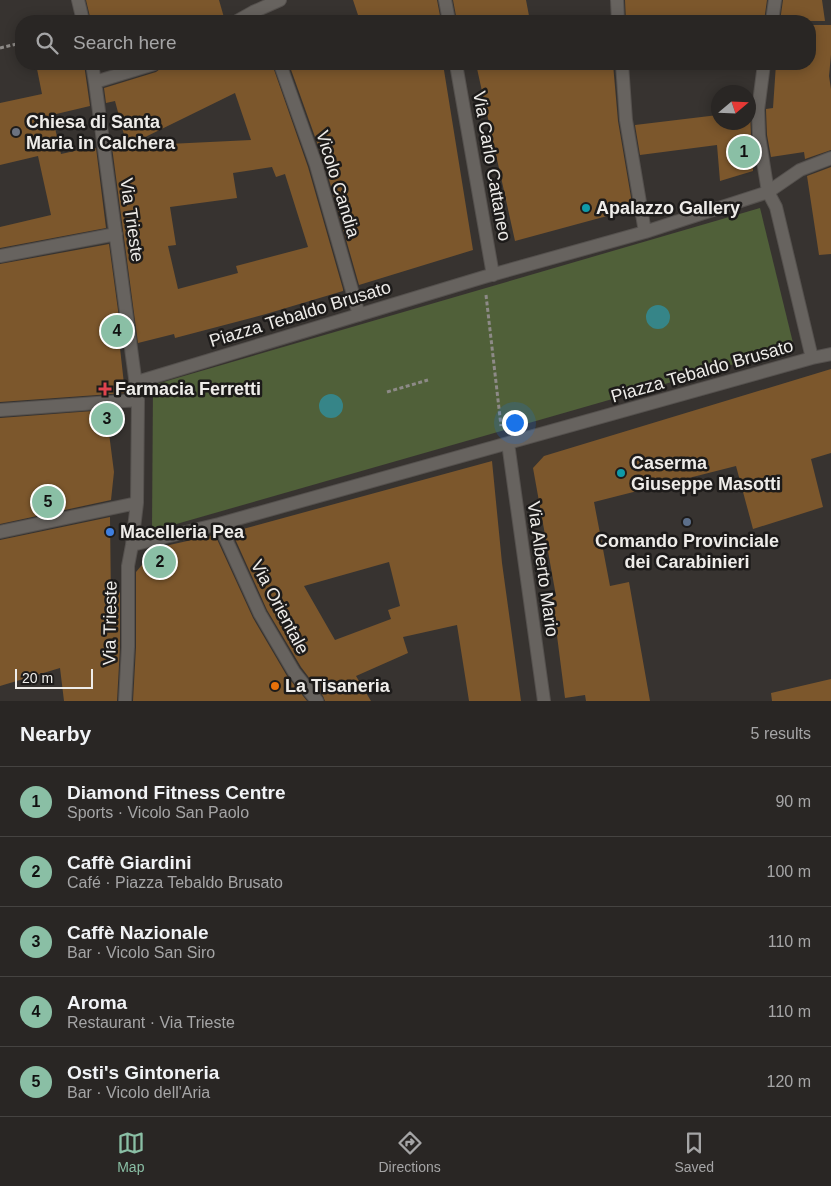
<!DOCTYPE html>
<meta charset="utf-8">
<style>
:root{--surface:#292624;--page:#353231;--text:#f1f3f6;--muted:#a5a5a6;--line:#454341;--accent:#8abfa5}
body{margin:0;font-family:Arial,sans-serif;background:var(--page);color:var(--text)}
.compass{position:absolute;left:711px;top:85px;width:45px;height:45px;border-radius:50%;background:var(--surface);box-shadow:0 2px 12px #0003;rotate:71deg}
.scale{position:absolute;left:15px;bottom:12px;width:78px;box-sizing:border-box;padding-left:5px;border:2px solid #eeece9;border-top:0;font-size:14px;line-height:18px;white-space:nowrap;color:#eeece9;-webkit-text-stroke:4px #1d1b1a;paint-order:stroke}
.you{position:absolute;left:514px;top:422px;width:18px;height:18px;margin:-12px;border:4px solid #fff;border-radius:50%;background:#1a73e8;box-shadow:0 0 0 8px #1a73e833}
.badge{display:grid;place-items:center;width:32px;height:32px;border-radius:50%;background:var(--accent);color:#111;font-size:16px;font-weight:700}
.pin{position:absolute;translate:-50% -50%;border:2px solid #fff;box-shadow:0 1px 5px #0006}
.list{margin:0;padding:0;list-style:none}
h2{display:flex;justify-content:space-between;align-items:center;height:65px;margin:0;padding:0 20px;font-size:21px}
h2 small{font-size:16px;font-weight:400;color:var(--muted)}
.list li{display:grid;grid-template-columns:32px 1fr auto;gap:15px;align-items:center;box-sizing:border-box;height:70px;padding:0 20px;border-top:1px solid var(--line)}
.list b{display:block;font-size:19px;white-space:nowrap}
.list p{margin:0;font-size:16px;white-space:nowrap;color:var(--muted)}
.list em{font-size:16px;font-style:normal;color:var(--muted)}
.icon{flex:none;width:28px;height:28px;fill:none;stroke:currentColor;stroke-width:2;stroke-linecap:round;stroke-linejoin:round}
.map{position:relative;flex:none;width:831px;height:701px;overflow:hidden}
.search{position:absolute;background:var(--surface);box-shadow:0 2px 12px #0003;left:15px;right:15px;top:15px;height:55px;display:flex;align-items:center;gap:12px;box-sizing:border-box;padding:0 18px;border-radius:20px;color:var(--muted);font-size:19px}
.sheet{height:415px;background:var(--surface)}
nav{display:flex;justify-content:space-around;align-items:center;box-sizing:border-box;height:70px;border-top:1px solid var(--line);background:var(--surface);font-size:14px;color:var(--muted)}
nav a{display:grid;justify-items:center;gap:2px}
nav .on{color:var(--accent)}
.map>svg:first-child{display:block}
</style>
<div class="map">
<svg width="831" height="701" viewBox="0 0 831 701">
<rect width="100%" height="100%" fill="#373330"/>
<!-- green -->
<path fill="#506039" d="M 760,208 L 794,347 L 152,531 L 153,385 Z"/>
<!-- water -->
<path fill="#368588" d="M646 317a12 12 0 1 1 24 0a12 12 0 1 1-24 0Z
M319 406a12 12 0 1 1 24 0a12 12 0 1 1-24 0Z"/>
<!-- building -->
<path fill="#7c572c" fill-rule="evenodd" d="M 86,0 L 219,0 L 225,21 L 91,21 Z
M 353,0 L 437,0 L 441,21 L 360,21 Z
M 453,0 L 526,0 L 530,21 L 457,21 Z
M 625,0 L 767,0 L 764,21 L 626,21 Z
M 783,0 L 822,0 L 825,21 L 780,21 Z
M 810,25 L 831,25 L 831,55 L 829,76 L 831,89 L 831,150 L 805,159 L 804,152 L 771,157 L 767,135 L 766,110 L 766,109 L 773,108 L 776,64 L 810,64 Z
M 36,64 L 84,64 L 90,106 L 52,115 L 61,154 L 88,148 L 96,148 L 106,228 L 0,248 L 0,227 L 51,215 L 38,156 L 0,165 L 0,103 L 42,94 Z
M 162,64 L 272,64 L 308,167 L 343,289 L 343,291 L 266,314 L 175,338 L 174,334 L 138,343 L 112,147 L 127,146 L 115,101 L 106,103 L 104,88 L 156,72 L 160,69 ZM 235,93 L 251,140 L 127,146 ZM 272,167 L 276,177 L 285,174 L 308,247 L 236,266 L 238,273 L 178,289 L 168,246 L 176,245 L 170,207 L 237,198 L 233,173 Z
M 289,64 L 443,64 L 473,250 L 359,285 L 324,162 Z
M 476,64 L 613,64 L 618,121 L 633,209 L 515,241 Z
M 748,111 L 750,111 L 751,136 L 755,159 L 753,160 L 753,171 L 720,181 L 717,145 L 640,155 L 635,125 L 718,115 L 718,122 L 748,122 Z
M 831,167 L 831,254 L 819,255 L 807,176 Z
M 109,244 L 123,347 L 120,348 L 125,393 L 0,402 L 0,264 Z
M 831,369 L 831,453 L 811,459 L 823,507 L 753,529 L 736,466 L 594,502 L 610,586 L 629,582 L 650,701 L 586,701 L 585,695 L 565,698 L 552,597 L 556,596 L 533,468 L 544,456 Z
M 106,410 L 114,472 L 111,500 L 0,524 L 0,418 Z
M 492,461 L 502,563 L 521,701 L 469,701 L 457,625 L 403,637 L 408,653 L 356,676 L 371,701 L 325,701 L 323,696 L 301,667 L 267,610 L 232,532 ZM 389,562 L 400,606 L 388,610 L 391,619 L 335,640 L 304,586 Z
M 110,517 L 111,602 L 120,592 L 120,647 L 117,701 L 64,701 L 60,668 L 0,686 L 0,540 Z
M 214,535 L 215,537 L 216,537 L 253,618 L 287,676 L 307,701 L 133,701 L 136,647 L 136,572 L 156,548 Z
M 831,679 L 831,701 L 772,701 L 771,693 Z"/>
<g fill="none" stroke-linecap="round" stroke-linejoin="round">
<defs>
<path id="minor" d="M 78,0 L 83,21
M 445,0 L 449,21
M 617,0 L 618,21
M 237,21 L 253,12 L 280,0
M 772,21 L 775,0
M 92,64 L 95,82 L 138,400 L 137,503 L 132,545 L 128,566 L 128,647 L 125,701
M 280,64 L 316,165 L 359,315
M 456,64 L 493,275
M 622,64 L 626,120 L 645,232
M 764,64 L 758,110 L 759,136 L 768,192 L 800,170 L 831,158
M 95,82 L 154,64
M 0,256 L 116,234
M 137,382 L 484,277 L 645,232 L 768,192 L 776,207 L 812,358
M 0,410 L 138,400
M 508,443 L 544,701
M 219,524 L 260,614 L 294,672 L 317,701
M 0,532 L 137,503
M 132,545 L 219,524 L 812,358 L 831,354"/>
</defs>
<!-- minor casing -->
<use href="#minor" stroke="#55514e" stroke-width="14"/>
<!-- path -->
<path stroke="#8d8a87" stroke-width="3" stroke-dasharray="4 2.5" stroke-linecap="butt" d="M 0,48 L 21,43
M 486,295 L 501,426
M 387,392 L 428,380"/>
<!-- minor -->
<use href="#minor" stroke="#67635f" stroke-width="12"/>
</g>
<!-- markers -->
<circle fill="#6b7280" stroke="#1d1b1a" stroke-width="2" cx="16" cy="132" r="5"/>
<g fill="#0f9aa8" stroke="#1d1b1a" stroke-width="2">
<circle cx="586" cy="208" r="5"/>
<circle cx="621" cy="473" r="5"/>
</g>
<path fill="#e0444e" stroke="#1d1b1a" stroke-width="2" d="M102.5 381.5h5v5h5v5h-5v5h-5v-5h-5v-5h5z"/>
<circle fill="#5c6f8a" stroke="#1d1b1a" stroke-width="2" cx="687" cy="522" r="5"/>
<circle fill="#3f7fe0" stroke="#1d1b1a" stroke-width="2" cx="110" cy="532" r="5"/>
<circle fill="#e8710a" stroke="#1d1b1a" stroke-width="2" cx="275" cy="686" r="5"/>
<g text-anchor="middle" stroke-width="5" stroke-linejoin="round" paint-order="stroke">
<!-- poi labels -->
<g font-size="18" font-weight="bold" fill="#eeece9" stroke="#1d1b1a" text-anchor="start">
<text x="26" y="128">Chiesa di Santa<tspan x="26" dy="21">Maria in Calchera</tspan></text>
<text x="596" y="214">Apalazzo Gallery</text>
<text x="115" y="395">Farmacia Ferretti</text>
<text x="631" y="469">Caserma<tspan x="631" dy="21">Giuseppe Masotti</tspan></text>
<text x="120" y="538">Macelleria Pea</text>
<text x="687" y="547" text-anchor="middle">Comando Provinciale<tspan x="687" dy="21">dei Carabinieri</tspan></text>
<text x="285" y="692">La Tisaneria</text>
</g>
<!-- street labels -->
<g font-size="18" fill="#eeece9" stroke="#1d1b1a">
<text transform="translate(492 166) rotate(80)" y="6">Via Carlo Cattaneo</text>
<text transform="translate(338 184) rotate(73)" y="6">Vicolo Candia</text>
<text transform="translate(132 220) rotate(82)" y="6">Via Trieste</text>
<text transform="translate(300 314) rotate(-17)" y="6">Piazza Tebaldo Brusato</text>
<text transform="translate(702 371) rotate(-16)" y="6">Piazza Tebaldo Brusato</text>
<text transform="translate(543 569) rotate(82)" y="6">Via Alberto Mario</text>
<text transform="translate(280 607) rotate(62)" y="6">Via Orientale</text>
<text transform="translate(110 623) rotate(-89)" y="6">Via Trieste</text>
</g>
</g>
</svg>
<svg class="compass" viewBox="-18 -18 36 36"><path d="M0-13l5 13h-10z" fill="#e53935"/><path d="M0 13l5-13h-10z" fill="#a5a5a6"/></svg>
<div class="scale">20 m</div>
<div class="you"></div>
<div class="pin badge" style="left:744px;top:152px">1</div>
<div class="pin badge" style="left:160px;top:562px">2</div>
<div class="pin badge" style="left:107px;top:419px">3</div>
<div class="pin badge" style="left:117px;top:331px">4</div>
<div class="pin badge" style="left:48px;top:502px">5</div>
<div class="search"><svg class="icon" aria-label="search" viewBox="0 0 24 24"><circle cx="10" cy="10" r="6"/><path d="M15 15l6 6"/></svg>Search here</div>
</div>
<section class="sheet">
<h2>Nearby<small>5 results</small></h2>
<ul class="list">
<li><span class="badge">1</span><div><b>Diamond Fitness Centre</b><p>Sports · Vicolo San Paolo</p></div><em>90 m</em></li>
<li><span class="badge">2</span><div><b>Caffè Giardini</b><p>Café · Piazza Tebaldo Brusato</p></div><em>100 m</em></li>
<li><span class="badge">3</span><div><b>Caffè Nazionale</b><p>Bar · Vicolo San Siro</p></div><em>110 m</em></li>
<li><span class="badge">4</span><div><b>Aroma</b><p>Restaurant · Via Trieste</p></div><em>110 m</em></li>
<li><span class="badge">5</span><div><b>Osti's Gintoneria</b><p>Bar · Vicolo dell'Aria</p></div><em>120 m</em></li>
</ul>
</section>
<nav>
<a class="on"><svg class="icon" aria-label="map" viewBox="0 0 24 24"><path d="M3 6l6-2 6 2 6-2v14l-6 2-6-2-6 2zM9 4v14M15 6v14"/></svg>Map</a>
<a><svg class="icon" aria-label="directions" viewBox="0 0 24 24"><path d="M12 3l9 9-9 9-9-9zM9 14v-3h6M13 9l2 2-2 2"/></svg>Directions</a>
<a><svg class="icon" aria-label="saved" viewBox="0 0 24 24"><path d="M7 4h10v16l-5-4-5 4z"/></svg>Saved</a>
</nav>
